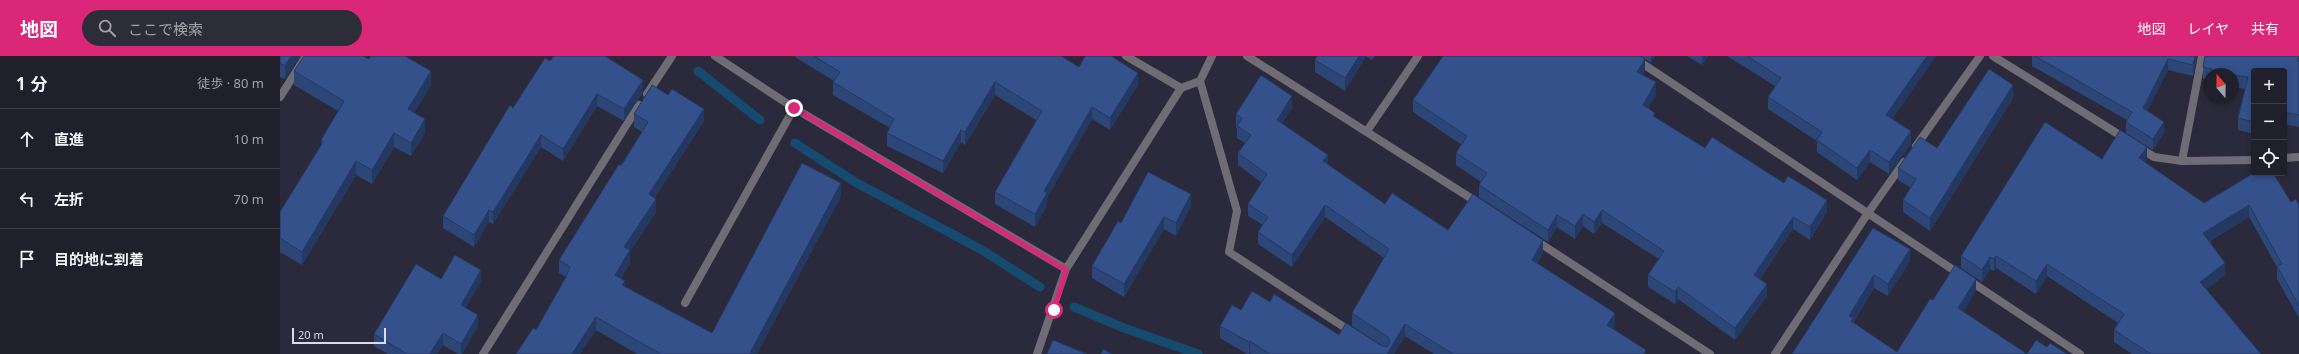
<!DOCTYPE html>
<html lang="ja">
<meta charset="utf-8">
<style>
:root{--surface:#20202d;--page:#2d2d39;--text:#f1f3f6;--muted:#a2a3aa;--line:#3d3e49;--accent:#db2777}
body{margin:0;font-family:"Noto Sans","Noto Sans JP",sans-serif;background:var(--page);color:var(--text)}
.controls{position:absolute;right:12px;top:12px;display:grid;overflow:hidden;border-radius:4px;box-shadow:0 2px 6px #0003}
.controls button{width:36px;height:36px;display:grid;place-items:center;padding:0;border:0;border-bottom:1px solid var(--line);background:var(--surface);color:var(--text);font:20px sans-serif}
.compass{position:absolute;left:1923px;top:12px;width:36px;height:36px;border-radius:50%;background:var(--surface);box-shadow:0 2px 6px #0003;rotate:340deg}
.scale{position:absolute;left:12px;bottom:10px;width:94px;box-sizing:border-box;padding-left:4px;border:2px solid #dbdce8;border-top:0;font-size:11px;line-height:14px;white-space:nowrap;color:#dbdce8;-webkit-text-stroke:3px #2a2a3c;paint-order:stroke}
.stop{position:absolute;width:12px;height:12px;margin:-9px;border:3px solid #db2777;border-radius:50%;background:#fff}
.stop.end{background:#db2777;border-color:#fff;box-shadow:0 1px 4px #0008}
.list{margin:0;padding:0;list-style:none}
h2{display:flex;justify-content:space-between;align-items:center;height:52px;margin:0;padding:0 16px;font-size:17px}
h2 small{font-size:13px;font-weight:400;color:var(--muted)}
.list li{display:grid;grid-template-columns:26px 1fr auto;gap:12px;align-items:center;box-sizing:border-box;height:60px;padding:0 16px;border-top:1px solid var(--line)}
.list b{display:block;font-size:15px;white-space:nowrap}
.list em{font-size:13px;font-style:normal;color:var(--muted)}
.icon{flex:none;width:22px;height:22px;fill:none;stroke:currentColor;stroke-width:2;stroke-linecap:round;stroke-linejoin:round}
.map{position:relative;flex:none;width:2019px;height:298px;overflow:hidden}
header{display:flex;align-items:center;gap:24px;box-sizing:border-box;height:56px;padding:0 20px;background:var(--accent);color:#fff}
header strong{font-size:19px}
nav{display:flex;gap:22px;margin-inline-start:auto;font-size:14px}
.search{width:280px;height:36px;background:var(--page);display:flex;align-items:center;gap:10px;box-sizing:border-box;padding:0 14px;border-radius:22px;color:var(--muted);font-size:15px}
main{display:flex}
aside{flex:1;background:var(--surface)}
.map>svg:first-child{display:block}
</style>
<header>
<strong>地図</strong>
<div class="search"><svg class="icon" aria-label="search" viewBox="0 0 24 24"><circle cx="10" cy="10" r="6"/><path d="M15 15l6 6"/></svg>ここで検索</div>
<nav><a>地図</a><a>レイヤ</a><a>共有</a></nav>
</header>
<main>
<aside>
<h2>1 分<small>徒歩 · 80 m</small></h2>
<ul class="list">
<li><svg class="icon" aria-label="ahead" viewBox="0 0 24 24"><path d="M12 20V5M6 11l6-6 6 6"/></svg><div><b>直進</b></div><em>10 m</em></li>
<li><svg class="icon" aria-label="left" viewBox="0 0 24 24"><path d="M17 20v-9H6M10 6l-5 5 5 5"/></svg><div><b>左折</b></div><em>70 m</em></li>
<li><svg class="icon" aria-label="arrive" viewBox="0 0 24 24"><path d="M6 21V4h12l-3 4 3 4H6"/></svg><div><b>目的地に到着</b></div></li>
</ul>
</aside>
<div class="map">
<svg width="2019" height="298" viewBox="0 0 2019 298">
<rect width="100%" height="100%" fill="#2a2a3c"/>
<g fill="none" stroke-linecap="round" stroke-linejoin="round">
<!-- stream -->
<path stroke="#164b6f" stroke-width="9" d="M 418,15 L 480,64
M 515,87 L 575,126 L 702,194 L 760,231
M 794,251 L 844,272 L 918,298"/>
<!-- service -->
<path stroke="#706c75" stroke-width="8" d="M 405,247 L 514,52"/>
<!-- minor -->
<path stroke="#706c75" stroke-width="8" d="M 435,0 L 514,52 L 786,213
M 846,0 L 901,32
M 967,0 L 1200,148
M 1351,0 L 1800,298
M 1713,0 L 1846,83
M 920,25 L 957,155 L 949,196 L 1073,277
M 367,38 L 392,0
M 0,41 L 26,0
M 1087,75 L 1138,0
M 1636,90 L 1700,0
M 1858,91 L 1874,101 L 1902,105 L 1974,104
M 2004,102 L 2019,101
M 1902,105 L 1922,0
M 1255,184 L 1430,298
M 203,298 L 359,49
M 757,298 L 786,213 L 901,32 L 920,25 L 932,0
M 1495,298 L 1588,157 L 1624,106"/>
</g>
<!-- wall -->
<path fill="#2d4678" d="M 0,0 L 20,0 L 5,23 L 0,21 Z
M 515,0 L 781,0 L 799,11 L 858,29 L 830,74 L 812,63 L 767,142 L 767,149 L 755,171 L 715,148 L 715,136 L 756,64 L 715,39 L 685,89 L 681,86 L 663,117 L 607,90 L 607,77 L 610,72 L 553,39 L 553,26 L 554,25 L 515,1 Z
M 1037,0 L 1095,0 L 1092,4 L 1086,0 L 1065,35 L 1035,16 L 1035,4 Z
M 1361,0 L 1375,0 L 1371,7 Z
M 1407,0 L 1428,0 L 1422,9 Z
M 1447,0 L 1656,0 L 1612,63 L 1631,88 L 1609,118 L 1590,106 L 1577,124 L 1537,96 L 1537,85 L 1488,53 L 1488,41 L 1495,30 Z
M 1752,0 L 1917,0 L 1913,20 L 1888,14 L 1867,55 L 1884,77 L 1873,94 L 1846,77 L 1846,66 L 1847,64 L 1752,10 Z
M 2019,0 L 2019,71 L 2004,68 L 2004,15 L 1974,15 L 1974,78 L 1958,74 L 1958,62 L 1965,33 L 1953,31 L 1953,18 L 1929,18 L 1929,24 L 1923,23 L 1923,11 Z
M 89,3 L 151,29 L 134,57 L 145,77 L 131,100 L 114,91 L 92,128 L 76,119 L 22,209 L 0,196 L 0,156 L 41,89 L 41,84 L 58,55 L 14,29 L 14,15 Z
M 270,5 L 363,36 L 344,65 L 317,50 L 283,105 L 261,91 L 213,168 L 209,166 L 194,191 L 163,172 L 163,160 L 233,52 Z
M 1365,16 L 1363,19 L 1376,38 L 1368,52 L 1375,61 L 1425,92 L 1547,156 L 1530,184 L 1513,173 L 1480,223 L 1487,240 L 1455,284 L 1398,243 L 1395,248 L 1368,231 L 1368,219 L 1379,203 L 1322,167 L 1314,178 L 1303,170 L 1295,183 L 1277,171 L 1268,186 L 1199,141 L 1199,129 L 1201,126 L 1176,109 L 1176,97 L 1182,89 L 1133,56 L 1133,44 Z
M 1733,42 L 1650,175 L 1623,156 L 1623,144 L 1631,132 L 1618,124 L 1618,112 L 1657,92 Z
M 1012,52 L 1002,67 L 1048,108 L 1105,148 L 1168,174 L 1263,196 L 1257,208 L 1335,269 L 1332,273 L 1366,298 L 1154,298 L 1125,280 L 1114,298 L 971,298 L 970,297 L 969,298 L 967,298 L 940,282 L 940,270 L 961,254 L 990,246 L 1059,279 L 1103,290 L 1072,270 L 1072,257 L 1104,202 L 1045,161 L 1012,211 L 978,188 L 978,176 L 983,169 L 968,160 L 968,148 L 982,127 L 958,109 L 958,97 L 965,87 L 957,82 L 957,72 L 956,71 L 956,58 Z
M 354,58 L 424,65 L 374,142 L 376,156 L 350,196 L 350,207 L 341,222 L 345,231 L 432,277 L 561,140 L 477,298 L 357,298 L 316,274 L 300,298 L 236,298 L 256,274 L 286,221 L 279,217 L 279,204 L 362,76 L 354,71 Z
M 1822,103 L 1867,103 L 1865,106 L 1924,147 L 2011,146 L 2019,149 L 2019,262 L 1997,223 L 1997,211 L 1969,161 L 1930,185 L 1945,219 L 1926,233 L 1981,298 L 1852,298 L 1834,286 L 1834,274 L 1838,267 L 1767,220 L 1756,238 L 1716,212 L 1714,215 L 1710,213 L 1702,226 L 1681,212 L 1681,200 Z
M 911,150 L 896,180 L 884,173 L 844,241 L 812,222 L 812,210 L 841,167 Z
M 1593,172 L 1630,205 L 1608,240 L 1594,232 L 1573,267 L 1617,296 L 1653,244 L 1696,235 L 1683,256 L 1747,298 L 1767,291 L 1787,298 L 1512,298 Z
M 161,223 L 201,225 L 186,251 L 198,270 L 182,298 L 178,298 L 163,289 L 157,298 L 108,298 L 94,290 L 94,278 Z"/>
<!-- shaded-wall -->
<path fill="#243961" d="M 11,0 L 20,0 L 5,23 L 5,10 Z
M 1079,0 L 1086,0 L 1065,35 L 1065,22 Z
M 1371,0 L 1375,0 L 1371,7 Z
M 1422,0 L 1428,0 L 1422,9 Z
M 1647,0 L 1656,0 L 1606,72 L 1606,59 Z
M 1915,0 L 1917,0 L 1913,20 L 1913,9 Z
M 1365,3 L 1365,16 L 1357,28 L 1357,16 Z
M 1888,3 L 1888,14 L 1863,63 L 1863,52 Z
M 151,15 L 151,29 L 128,67 L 128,53 Z
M 858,17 L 858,29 L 830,74 L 830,62 Z
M 363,24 L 363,36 L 344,65 L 344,53 Z
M 715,26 L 715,39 L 685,89 L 685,76 Z
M 1376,26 L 1376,38 L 1363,61 L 1363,49 Z
M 1733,29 L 1733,42 L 1650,175 L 1650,162 Z
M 317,38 L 317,50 L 283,105 L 283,93 Z
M 1012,40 L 1012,52 L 997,76 L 997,64 Z
M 812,51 L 812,63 L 767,142 L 767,149 L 755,171 L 755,158 L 764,135 Z
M 424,53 L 424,65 L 369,151 L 369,138 Z
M 145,63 L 145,77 L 131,100 L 131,87 Z
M 1884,66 L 1884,77 L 1873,94 L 1873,83 Z
M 681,74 L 681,86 L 663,117 L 663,105 Z
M 1631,75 L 1631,88 L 1609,118 L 1609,106 Z
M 114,77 L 114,91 L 92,128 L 92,114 Z
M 261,79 L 261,91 L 213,168 L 213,156 Z
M 1867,91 L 1867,103 L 1859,115 L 1859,102 Z
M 1590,94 L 1590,106 L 1577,124 L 1577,112 Z
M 1048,99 L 1048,111 L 1043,105 Z
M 76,105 L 76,119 L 22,209 L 22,196 Z
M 561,127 L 561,140 L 477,298 L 470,298 L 470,297 Z
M 911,138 L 911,150 L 896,180 L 896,167 Z
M 376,143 L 376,156 L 350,196 L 350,207 L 335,232 L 335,219 L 344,191 Z
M 1547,144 L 1547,156 L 1530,184 L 1530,171 Z
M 1045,149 L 1045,161 L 1012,211 L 1012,199 Z
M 1969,149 L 1969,161 L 1923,189 L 1923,177 Z
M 209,154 L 209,166 L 194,191 L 194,179 Z
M 1322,154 L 1322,167 L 1314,178 L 1314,166 Z
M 1303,158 L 1303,170 L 1295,183 L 1295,170 Z
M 1277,159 L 1277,171 L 1268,186 L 1268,174 Z
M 884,161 L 884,173 L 844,241 L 844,228 Z
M 1513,161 L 1513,173 L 1474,231 L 1474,219 Z
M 1263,184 L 1263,196 L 1252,217 L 1252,204 Z
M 1630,193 L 1630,205 L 1608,240 L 1608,228 Z
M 1716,200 L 1716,212 L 1714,215 L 1714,203 Z
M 1710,201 L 1710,213 L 1702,226 L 1702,214 Z
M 1945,207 L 1945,219 L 1920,238 L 1920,226 Z
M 1767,208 L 1767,220 L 1756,238 L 1756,225 Z
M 201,214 L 201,225 L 181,260 L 181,249 Z
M 1594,219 L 1594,232 L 1573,266 L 1573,274 L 1569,260 Z
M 1696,223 L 1696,235 L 1678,264 L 1678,252 Z
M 345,225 L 345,238 L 342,229 Z
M 1487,228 L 1487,240 L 1455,284 L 1455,272 Z
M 1398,231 L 1398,243 L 1395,248 L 1395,236 Z
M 1335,257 L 1335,269 L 1327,281 L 1327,269 Z
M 198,259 L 198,270 L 182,298 L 181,298 L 181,288 Z
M 316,261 L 316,274 L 300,298 L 292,298 Z
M 1125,268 L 1125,280 L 1114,298 L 1107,298 Z
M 163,277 L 163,289 L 157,298 L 150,298 Z
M 970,285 L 970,297 L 969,298 L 969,286 Z"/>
<!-- building -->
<path fill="#34518b" stroke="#243961" d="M 0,0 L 11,0 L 5,10 L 0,7 Z
M 24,0 L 83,0 L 89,3 L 91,0 L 125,0 L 151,15 L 128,53 L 145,63 L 131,87 L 114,77 L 92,114 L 76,105 L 22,196 L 0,182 L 0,156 L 43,86 L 41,84 L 64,45 L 14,15 Z
M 274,0 L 325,0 L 363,24 L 344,53 L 317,38 L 283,93 L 261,79 L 213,156 L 209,154 L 194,179 L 163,160 L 230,49 L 233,52 L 265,2 L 270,5 Z
M 534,0 L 781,0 L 799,11 L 805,0 L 831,0 L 858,17 L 830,62 L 812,51 L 764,135 L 767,137 L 755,158 L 715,136 L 762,55 L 715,26 L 685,76 L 681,74 L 663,105 L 607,77 L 614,63 L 553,26 L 560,16 Z
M 1037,0 L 1079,0 L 1065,22 L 1035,4 Z
M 1163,0 L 1360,0 L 1365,3 L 1357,16 L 1376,26 L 1363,49 L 1375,57 L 1373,60 L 1425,92 L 1432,81 L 1504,127 L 1508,120 L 1547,144 L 1530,171 L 1513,161 L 1474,219 L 1487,228 L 1455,272 L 1398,231 L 1395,236 L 1368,219 L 1384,195 L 1322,154 L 1314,166 L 1303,158 L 1295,170 L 1277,159 L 1268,174 L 1199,129 L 1207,117 L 1176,97 L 1187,80 L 1133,44 Z
M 1467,0 L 1647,0 L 1606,59 L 1631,75 L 1609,106 L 1590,94 L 1577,112 L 1537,84 L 1542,76 L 1488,41 L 1501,22 Z
M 1755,0 L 1915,0 L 1913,9 L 1888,3 L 1863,52 L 1884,66 L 1873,83 L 1846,66 L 1852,56 Z
M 1925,0 L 2019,0 L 2018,5 L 2019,6 L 2019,59 L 2004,56 L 2004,15 L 1974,15 L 1974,66 L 1958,62 L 1968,21 L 1953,19 L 1953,18 L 1947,18 L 1932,16 L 1932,13 L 1923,11 Z
M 1709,13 L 1733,29 L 1650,162 L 1623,144 L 1636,123 L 1618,112 L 1640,81 L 1657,92 Z
M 981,19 L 1012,40 L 997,64 L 1048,99 L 1043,105 L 1105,148 L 1112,137 L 1168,174 L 1193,138 L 1263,184 L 1252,204 L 1335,257 L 1327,269 L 1366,294 L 1364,298 L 1173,298 L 1125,268 L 1107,298 L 990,298 L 970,285 L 969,286 L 940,270 L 952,249 L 961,254 L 972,235 L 990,246 L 994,238 L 1059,279 L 1066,267 L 1102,290 L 1107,291 L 1110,286 L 1108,281 L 1072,257 L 1109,193 L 1045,149 L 1012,199 L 978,176 L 988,161 L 968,148 L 987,118 L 958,97 L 971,79 L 957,70 L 962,62 L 956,58 Z
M 372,29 L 388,39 L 392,33 L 424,53 L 369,138 L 376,143 L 344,191 L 350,194 L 335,219 L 345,225 L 342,229 L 432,277 L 522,107 L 561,127 L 470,297 L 473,298 L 381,298 L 363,288 L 316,261 L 292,298 L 236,298 L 253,272 L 256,274 L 286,221 L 290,211 L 279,204 L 339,108 L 341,110 L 368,66 L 354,58 Z
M 1765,66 L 1822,103 L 1840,74 L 1867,91 L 1859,102 L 1924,147 L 1974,117 L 1993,117 L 2011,146 L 2016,143 L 2019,149 L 2019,250 L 1997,210 L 2002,208 L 1969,149 L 1923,177 L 1945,207 L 1920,226 L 1981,298 L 1871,298 L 1834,274 L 1844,258 L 1767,208 L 1756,225 L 1716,200 L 1714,203 L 1710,201 L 1702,214 L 1681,200 Z
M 868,116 L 911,138 L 896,167 L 884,161 L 844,228 L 812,210 L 838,165 L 841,167 Z
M 1593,172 L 1630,193 L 1608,228 L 1594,219 L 1569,260 L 1573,262 L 1571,265 L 1617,296 L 1650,243 L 1653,244 L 1675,209 L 1696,223 L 1678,252 L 1747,298 L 1756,284 L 1767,291 L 1770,287 L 1787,298 L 1512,298 Z
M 175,199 L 201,214 L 181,249 L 198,259 L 181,288 L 163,277 L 150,298 L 127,298 L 94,278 L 136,208 L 161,223 Z
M 773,284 L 807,298 L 767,298 Z
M 823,293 L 832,298 L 821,298 Z"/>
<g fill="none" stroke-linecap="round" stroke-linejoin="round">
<!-- route -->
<path stroke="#db2777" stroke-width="5" d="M 514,52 L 786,214 L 774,254"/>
</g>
</svg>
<div class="controls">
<button>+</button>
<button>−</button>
<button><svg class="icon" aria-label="locate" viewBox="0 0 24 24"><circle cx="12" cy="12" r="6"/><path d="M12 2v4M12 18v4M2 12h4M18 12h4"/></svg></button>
</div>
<svg class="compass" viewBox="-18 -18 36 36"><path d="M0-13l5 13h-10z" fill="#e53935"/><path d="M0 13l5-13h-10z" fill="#a2a3aa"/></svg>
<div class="scale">20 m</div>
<div class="stop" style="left:774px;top:254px"></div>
<div class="stop end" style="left:514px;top:52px"></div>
</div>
</main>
